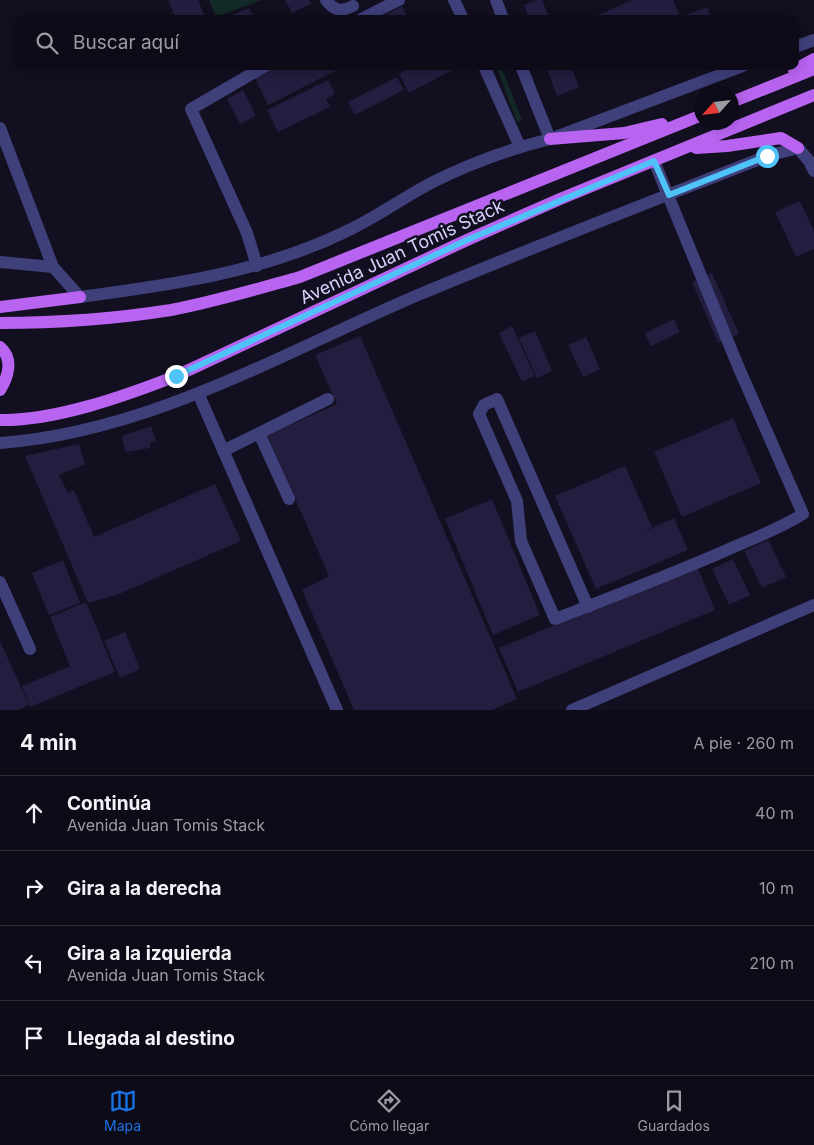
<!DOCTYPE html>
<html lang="es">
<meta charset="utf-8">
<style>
:root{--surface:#0e0b18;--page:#1c1925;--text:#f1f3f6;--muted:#9b9ba2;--line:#2e2b37;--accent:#1a73e8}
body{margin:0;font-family:Inter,sans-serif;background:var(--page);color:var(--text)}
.compass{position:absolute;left:694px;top:85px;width:45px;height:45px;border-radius:50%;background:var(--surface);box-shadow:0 2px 12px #0003;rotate:243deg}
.stop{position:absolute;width:15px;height:15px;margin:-11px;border:4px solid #4fc3f7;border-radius:50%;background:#fff}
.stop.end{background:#4fc3f7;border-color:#fff;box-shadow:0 1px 5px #0008}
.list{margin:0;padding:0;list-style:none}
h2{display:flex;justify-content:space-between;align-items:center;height:65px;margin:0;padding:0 20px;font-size:21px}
h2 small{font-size:16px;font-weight:400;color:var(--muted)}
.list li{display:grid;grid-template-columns:32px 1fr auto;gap:15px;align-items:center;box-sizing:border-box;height:75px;padding:0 20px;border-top:1px solid var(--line)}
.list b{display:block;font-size:19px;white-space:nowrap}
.list p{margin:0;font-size:16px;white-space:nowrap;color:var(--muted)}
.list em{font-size:16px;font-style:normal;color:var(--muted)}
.icon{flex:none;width:28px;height:28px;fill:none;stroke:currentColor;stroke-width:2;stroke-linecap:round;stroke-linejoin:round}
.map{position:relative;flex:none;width:814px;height:710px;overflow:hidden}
.search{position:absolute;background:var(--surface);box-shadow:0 2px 12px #0003;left:15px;right:15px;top:15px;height:55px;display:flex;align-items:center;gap:12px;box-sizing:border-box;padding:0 18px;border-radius:10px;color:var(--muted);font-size:19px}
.sheet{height:365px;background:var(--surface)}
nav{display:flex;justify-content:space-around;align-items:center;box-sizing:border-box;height:70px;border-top:1px solid var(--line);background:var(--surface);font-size:14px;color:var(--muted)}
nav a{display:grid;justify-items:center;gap:2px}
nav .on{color:var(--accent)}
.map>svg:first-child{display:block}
</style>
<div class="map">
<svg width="814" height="710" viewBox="0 0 814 710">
<rect width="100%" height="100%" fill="#120f20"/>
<!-- green -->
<path fill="#132928" d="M 209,0 L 261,0 L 216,17 Z
M 496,66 L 501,66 L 522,120 L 517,122 Z"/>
<!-- building -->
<path fill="#231d3f" d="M 168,0 L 198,0 L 206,19 L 176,19 Z
M 285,0 L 309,0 L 311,4 L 292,13 Z
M 536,0 L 542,0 L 550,19 L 529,19 L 524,5 Z
M 632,0 L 673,0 L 681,19 L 590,19 Z
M 402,6 L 408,19 L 386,19 L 384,16 Z
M 707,7 L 712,19 L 687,19 L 686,15 Z
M 249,8 L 255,19 L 222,19 Z
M 274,66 L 336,66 L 337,70 L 268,105 L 254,76 Z
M 414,66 L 460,66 L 409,93 L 399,74 Z
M 546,66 L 571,66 L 579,87 L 557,96 Z
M 397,77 L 404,90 L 355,115 L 348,102 Z
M 328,80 L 335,94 L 326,99 L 330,107 L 278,132 L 267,110 Z
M 243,90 L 256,116 L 240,124 L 227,99 Z
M 800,201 L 814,231 L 814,249 L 796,257 L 775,212 Z
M 712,273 L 739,334 L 718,343 L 692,282 Z
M 674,319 L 680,332 L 651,346 L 645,333 Z
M 512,326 L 535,376 L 522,382 L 499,333 Z
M 535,331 L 552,371 L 537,378 L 519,338 Z
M 360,336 L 517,699 L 492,710 L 354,710 L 302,590 L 329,576 L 267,435 L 337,404 L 315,355 Z
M 586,337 L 600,369 L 583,377 L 568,345 Z
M 733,418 L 761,483 L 682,517 L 654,452 Z
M 151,426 L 156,441 L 150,443 L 150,448 L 125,452 L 122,436 Z
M 79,444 L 85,464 L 59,475 L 68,493 L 74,490 L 94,537 L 215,484 L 241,541 L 119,594 L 88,603 L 25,456 Z
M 625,466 L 652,527 L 643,532 L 674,518 L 688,550 L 596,589 L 555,496 Z
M 492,499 L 540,615 L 493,635 L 445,519 Z
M 768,540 L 786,577 L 762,588 L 744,551 Z
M 733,559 L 750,595 L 729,605 L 712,569 Z
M 63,560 L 80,603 L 49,615 L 32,573 Z
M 697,566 L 715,610 L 518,692 L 499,648 Z
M 86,602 L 115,672 L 30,707 L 22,686 L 70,666 L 50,617 Z
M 125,632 L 140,669 L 120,678 L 104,641 Z
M 0,641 L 29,705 L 18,710 L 0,710 Z"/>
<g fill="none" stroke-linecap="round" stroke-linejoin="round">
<!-- minor -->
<path stroke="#3f3f7a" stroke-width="12" d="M 326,0 C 334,11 341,12 353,6
M 454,0 L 463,19
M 496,0 L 503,19
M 361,19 L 399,0
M 795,47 L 814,40
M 484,66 L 520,147
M 521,66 L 550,139
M 0,128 L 53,267 L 80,297 C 171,285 264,272 347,231 C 377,217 404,197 433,182 C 469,164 510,149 550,139 L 743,66
M 0,262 L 53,267
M 257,266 L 247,233 L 191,109 L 265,66
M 198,393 L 337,710
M 259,433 L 289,499
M 0,443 C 150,432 282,353 418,295 C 533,247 650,202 767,156 L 798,148 L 809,161 L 814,171
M 223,451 L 328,399
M 0,582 L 30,649
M 588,607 L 497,399 L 484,405 L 479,414 L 517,501 L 521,541 L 555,619 C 612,597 670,575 727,550 C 752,539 779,529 803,514 L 738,366 L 654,161
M 572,710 L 814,605"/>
<!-- major -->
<path stroke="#b864f0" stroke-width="12" d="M 794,70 L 814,59
M 732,102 L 814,69
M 550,139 L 624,133 L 662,124
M 696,148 L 727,146 L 781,138 L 798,148
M 0,307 L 80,297
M 0,323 C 57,323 114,319 171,310 C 214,302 257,289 300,277 L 702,115
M 0,347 C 14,359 8,377 0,390
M 0,420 C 55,421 125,396 176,376 L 467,240 L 560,199 L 814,95"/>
</g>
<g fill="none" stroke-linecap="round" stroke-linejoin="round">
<!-- route -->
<path stroke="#4fc3f7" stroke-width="6" d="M 176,376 L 467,240 L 654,161 L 669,195 L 767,156"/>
</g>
<g text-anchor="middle" stroke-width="5" stroke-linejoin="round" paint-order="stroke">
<!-- street labels -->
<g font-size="18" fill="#d6d2fb" stroke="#120f20">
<text transform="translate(402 252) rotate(-25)" y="6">Avenida Juan Tomis Stack</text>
</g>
</g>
</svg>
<svg class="compass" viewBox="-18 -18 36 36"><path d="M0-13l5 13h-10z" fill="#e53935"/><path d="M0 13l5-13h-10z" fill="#9b9ba2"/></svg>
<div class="stop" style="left:767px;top:156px"></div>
<div class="stop end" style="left:176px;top:376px"></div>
<div class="search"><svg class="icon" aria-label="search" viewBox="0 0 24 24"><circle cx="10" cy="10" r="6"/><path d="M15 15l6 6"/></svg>Buscar aquí</div>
</div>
<section class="sheet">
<h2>4 min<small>A pie · 260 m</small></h2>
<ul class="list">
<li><svg class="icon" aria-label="ahead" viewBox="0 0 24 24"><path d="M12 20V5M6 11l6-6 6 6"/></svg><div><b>Continúa</b><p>Avenida Juan Tomis Stack</p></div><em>40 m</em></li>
<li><svg class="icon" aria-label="right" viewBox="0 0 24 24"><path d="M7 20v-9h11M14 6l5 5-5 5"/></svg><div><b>Gira a la derecha</b></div><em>10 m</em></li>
<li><svg class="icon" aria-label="left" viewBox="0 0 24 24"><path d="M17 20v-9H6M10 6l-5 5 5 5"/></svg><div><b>Gira a la izquierda</b><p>Avenida Juan Tomis Stack</p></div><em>210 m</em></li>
<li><svg class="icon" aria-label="arrive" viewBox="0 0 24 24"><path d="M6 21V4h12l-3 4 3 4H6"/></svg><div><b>Llegada al destino</b></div></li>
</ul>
</section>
<nav>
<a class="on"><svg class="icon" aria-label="map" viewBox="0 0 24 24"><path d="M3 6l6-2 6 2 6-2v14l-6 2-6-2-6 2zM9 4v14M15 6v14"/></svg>Mapa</a>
<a><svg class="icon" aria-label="directions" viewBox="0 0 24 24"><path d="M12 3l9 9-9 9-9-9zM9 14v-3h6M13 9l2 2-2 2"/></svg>Cómo llegar</a>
<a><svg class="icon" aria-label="saved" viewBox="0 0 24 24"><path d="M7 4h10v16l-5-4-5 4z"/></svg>Guardados</a>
</nav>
